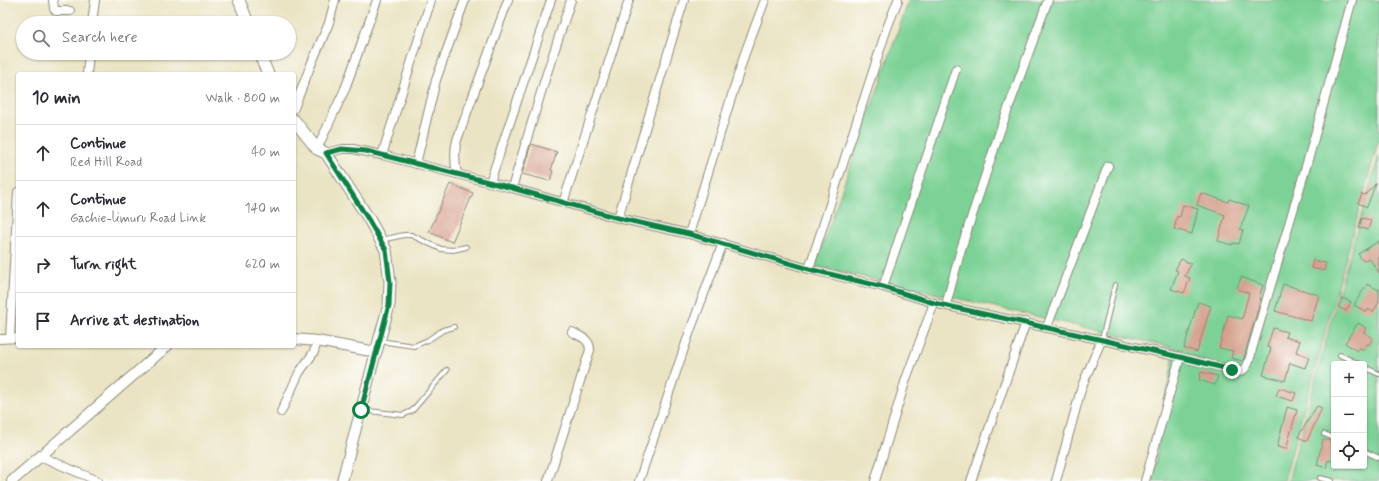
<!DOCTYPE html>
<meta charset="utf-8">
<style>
:root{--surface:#fff;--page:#f2f2f3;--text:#2b2b33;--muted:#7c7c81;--line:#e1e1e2}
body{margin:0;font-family:Mynerve,sans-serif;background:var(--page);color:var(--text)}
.controls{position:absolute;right:12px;bottom:12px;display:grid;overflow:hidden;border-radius:4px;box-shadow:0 1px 3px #0004}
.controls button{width:36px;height:36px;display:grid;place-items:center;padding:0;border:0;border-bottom:1px solid var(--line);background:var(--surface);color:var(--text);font:20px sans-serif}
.stop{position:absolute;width:12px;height:12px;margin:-9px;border:3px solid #0b8043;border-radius:50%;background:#fff}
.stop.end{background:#0b8043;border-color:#fff;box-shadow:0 1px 4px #0008}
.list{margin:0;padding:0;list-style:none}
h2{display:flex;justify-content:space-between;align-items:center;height:52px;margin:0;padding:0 16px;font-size:17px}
h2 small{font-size:13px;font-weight:400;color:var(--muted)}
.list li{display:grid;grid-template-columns:26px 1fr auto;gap:12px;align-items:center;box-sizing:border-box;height:56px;padding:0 16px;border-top:1px solid var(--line)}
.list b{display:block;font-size:15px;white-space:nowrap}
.list p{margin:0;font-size:13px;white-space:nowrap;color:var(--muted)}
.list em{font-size:13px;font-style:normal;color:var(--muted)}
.icon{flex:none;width:22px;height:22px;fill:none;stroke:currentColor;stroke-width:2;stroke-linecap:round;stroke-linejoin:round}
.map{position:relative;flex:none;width:1379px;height:481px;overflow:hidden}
.search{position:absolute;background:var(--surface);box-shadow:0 1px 3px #0004;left:16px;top:16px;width:280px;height:44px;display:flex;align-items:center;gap:10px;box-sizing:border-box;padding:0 14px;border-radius:22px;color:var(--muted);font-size:15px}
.panel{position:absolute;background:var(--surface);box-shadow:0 1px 3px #0004;left:16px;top:72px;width:280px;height:276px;border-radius:4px}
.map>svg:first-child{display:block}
</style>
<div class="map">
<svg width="1379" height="481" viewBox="0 0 1379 481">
<rect width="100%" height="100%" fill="#fdfcf7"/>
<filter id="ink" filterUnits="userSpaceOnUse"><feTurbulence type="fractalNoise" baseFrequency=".025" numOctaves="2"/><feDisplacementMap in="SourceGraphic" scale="8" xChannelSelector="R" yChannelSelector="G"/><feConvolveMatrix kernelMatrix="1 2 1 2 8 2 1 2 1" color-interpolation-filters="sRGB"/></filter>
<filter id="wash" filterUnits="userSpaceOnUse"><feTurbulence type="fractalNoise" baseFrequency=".012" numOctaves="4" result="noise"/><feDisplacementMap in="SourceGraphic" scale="16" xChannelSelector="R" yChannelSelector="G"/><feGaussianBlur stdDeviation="0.9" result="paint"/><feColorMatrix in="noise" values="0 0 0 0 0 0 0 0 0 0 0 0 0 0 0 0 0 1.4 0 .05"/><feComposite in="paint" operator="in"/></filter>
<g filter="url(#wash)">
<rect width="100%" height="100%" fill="#ebe4c4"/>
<!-- green -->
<path fill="#7cd296" stroke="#547e60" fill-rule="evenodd" d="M 909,0 L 1379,0 L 1379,139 L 1284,481 L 1152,481 L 1175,348 L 815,266 Z
M 1379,155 L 1379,481 L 1288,481 L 1342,281 ZM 1334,364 L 1364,364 L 1364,466 L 1334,466 Z"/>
<g id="blocks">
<!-- building -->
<path fill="#d6a08e" d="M 531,144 L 557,152 L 551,170 L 553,171 L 550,181 L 522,174 Z
M 1376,183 L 1367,207 L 1358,203 L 1362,194 L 1365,195 Z
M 450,184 L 473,193 L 452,242 L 429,232 Z
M 1201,193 L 1228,202 L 1229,199 L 1249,206 L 1240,229 L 1243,230 L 1239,244 L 1233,243 L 1232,245 L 1218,241 L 1225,215 L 1197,205 Z
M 1183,205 L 1198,209 L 1192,234 L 1174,229 L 1177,216 L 1180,217 Z
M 1362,218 L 1371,220 L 1368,230 L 1359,227 Z
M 1379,241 L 1379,273 L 1369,258 L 1363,261 L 1358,254 Z
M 1181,259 L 1191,264 L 1185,276 L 1190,278 L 1184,293 L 1171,289 L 1178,271 L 1175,270 Z
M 1313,260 L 1326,263 L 1324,271 L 1311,268 Z
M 1241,277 L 1263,285 L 1259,298 L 1261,298 L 1243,361 L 1231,358 L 1233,351 L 1219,348 L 1228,315 L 1242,319 L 1249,293 L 1237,289 Z
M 1283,284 L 1319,295 L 1311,321 L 1275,311 Z
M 1367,284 L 1379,290 L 1379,302 L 1373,312 L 1368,309 L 1367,312 L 1354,305 Z
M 1342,298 L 1351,302 L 1346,311 L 1338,307 Z
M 1198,302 L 1211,306 L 1197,352 L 1184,348 Z
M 1358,323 L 1366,328 L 1364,332 L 1373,338 L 1369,345 L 1367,344 L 1363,350 L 1359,347 L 1357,351 L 1345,343 Z
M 1273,328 L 1287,332 L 1285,337 L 1300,341 L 1296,352 L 1309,357 L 1305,368 L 1290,363 L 1285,381 L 1263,375 L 1271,348 L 1267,347 Z
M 1201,372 L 1218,376 L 1215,385 L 1199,380 Z
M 1279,388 L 1296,393 L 1293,401 L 1276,396 Z
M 1317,406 L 1322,408 L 1307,441 L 1298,437 Z
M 1287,407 L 1297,410 L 1286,449 L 1277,447 Z
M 1323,439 L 1334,442 L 1334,462 L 1328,460 L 1326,468 L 1317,465 Z"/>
</g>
</g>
<g filter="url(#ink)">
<use href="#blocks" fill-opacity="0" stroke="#8b8878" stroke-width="1"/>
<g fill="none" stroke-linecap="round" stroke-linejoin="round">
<defs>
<path id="service" d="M 381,240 L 404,235 L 411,235 L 441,249 L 453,250 L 466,247
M 1102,339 L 1115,285
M 380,341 L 414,346 L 428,340 L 443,330 L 454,327
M 1340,355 L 1359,364
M 1364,367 L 1379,374
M 361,410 L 403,415 L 412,411 L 447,370
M 1324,434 L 1334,438
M 1364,451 L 1379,458
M 1320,478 L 1332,481"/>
<path id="minor" d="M 53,0 L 54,9 L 56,11 L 70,11
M 92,23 L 95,0
M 87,74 L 89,53
M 294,108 L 310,67 L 329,23 L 335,0
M 317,149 L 345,89 L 377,0
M 326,153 L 342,149 L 353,149 L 382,155 L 512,188 L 618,218 L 689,234 L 809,269 L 883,287 L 934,303 L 1180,357 L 1240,372 C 1249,367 1250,358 1252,349 L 1310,153 L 1352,0
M 382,155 L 431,0
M 416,164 L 436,80 L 465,0
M 457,174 C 455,163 454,151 457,140 L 508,0
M 490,182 L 551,0
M 512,188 L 546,76 L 571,0
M 563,203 L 629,0
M 618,218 L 684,0
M 689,234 L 745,53 L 765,0
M 809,269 L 887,28 L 898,0
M 883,287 L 956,69
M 946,305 L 961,249 L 1000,131 L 1048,0
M 1047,327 L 1108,166
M 10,338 L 18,192
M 0,339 L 18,338
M 281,412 L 299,373 L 314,352 L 317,341
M 40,456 L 98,481
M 548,481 L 590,350 C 590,339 581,337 572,332
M 639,481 L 690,331 L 723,243
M 875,481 L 906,379 L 934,303
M 971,481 L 1026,322
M 1056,481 L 1082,386 L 1102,339
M 1145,481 L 1180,357"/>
<path id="tertiary" d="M 294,339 L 317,341 L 376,352 L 342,481
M 12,481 L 167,346"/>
<path id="secondary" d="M 239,0 L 248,23
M 259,53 L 268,74
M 294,120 L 317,149 L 326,153 L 369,219 L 386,250 L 390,282 L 389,305 L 376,352"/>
</defs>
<!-- service casing -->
<use href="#service" stroke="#8b8878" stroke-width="6"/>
<!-- minor casing -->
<use href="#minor" stroke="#8b8878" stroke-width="10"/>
<!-- tertiary casing -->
<use href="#tertiary" stroke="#8b8878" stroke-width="12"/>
<!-- secondary casing -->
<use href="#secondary" stroke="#8b8878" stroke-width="13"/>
<!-- service -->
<use href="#service" stroke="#fff" stroke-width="4"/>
<!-- minor -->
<use href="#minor" stroke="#fff" stroke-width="8"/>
<!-- tertiary -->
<use href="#tertiary" stroke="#fff" stroke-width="10"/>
<!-- secondary -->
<use href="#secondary" stroke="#fff" stroke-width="11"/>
</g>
</g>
<g fill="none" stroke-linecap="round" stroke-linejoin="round" filter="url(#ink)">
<!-- route -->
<path stroke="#0b8043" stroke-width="5" d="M 361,410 L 389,305 L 390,282 L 386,250 L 368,219 L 326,153 L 342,149 L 366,151 L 512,188 L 618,218 L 689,234 L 809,269 L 883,287 L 934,303 L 1180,357 L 1232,370"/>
</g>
</svg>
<div class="controls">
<button>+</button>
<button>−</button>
<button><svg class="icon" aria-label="locate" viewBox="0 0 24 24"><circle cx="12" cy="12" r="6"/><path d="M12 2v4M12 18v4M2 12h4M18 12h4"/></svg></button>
</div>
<div class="stop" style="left:361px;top:410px"></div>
<div class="stop end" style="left:1232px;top:370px"></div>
<div class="search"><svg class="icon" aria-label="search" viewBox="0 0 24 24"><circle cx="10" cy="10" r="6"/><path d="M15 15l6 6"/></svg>Search here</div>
<section class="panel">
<h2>10 min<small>Walk · 800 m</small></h2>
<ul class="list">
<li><svg class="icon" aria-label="ahead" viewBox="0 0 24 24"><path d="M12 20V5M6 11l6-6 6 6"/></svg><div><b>Continue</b><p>Red Hill Road</p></div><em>40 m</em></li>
<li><svg class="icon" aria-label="ahead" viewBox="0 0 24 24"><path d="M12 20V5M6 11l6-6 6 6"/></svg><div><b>Continue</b><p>Gachie-limuru Road Link</p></div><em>140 m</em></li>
<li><svg class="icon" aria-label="right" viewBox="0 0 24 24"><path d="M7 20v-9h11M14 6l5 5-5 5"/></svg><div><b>Turn right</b></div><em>620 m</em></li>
<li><svg class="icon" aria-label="arrive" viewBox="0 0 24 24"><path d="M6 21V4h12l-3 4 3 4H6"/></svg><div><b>Arrive at destination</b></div></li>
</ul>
</section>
</div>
